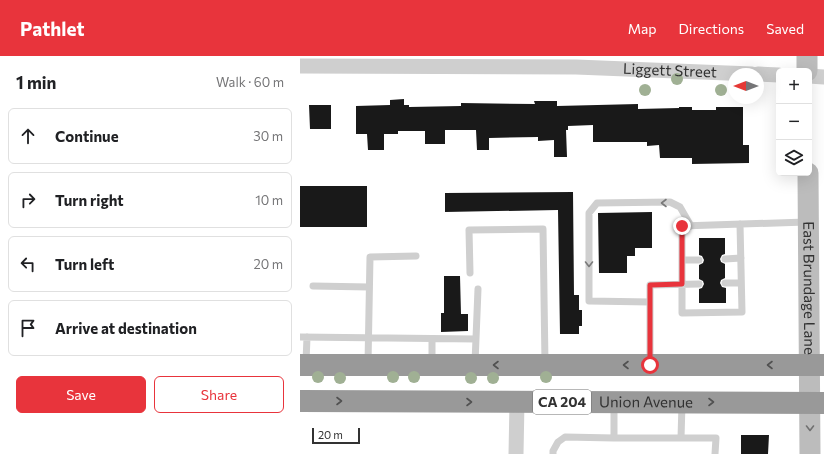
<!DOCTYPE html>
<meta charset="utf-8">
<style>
:root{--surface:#fff;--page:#f6f6f6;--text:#202124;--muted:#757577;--line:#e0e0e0;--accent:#e8343c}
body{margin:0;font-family:Commissioner,sans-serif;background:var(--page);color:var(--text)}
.controls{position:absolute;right:12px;top:12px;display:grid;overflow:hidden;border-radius:6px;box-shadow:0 4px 16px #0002}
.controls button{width:36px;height:36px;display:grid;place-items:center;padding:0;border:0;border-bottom:1px solid var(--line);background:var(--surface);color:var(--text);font:20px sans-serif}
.compass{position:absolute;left:428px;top:12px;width:36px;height:36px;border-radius:50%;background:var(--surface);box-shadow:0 4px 16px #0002;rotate:270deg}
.scale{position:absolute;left:12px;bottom:10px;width:48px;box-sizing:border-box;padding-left:4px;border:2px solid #323232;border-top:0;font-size:11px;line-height:14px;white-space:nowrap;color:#323232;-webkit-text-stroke:3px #fff;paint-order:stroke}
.stop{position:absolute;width:12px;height:12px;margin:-9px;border:3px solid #e8343c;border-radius:50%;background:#fff}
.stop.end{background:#e8343c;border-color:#fff;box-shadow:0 1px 4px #0008}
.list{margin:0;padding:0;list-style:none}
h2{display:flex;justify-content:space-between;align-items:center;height:52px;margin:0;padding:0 16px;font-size:17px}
h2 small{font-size:13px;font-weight:400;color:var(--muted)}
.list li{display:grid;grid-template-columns:26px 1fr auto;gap:12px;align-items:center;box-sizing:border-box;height:56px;margin:0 8px 8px;padding:0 8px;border:1px solid var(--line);border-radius:6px}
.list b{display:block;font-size:15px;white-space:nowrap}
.list em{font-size:13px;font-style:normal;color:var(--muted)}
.actions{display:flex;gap:8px;padding:12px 16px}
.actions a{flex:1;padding:9px 0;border:1px solid var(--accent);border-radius:6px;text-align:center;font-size:14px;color:var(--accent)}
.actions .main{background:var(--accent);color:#fff}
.icon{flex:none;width:22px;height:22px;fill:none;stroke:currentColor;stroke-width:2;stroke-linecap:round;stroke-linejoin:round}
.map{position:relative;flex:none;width:524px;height:398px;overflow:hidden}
header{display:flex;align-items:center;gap:24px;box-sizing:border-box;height:56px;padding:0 20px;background:var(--accent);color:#fff}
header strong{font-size:19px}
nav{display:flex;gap:22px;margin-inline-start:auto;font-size:14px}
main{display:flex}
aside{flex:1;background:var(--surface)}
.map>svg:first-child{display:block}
</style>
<header>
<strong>Pathlet</strong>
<nav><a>Map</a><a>Directions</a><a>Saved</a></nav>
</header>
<main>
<aside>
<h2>1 min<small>Walk · 60 m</small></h2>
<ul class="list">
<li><svg class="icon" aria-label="ahead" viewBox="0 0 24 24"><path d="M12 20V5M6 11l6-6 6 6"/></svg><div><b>Continue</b></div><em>30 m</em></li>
<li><svg class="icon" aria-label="right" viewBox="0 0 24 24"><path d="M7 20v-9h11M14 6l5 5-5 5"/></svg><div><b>Turn right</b></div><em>10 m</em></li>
<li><svg class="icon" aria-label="left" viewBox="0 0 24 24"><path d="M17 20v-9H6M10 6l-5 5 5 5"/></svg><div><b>Turn left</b></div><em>20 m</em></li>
<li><svg class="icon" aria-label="arrive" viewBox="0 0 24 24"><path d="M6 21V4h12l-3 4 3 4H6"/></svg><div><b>Arrive at destination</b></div></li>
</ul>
<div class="actions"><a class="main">Save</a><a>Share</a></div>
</aside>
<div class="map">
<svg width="524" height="398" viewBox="0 0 524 398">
<rect width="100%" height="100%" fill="#fff"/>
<!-- building -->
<path fill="#191919" d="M 104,43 L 104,49 L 109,49 L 109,51 L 161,50 L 161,47 L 235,48 L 234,45 L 257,45 L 257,50 L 338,48 L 338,53 L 379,52 L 379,51 L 392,51 L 392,54 L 416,54 L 416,51 L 443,51 L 443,89 L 449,89 L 449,107 L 392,108 L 392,102 L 360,102 L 359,89 L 347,90 L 347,86 L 293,86 L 293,69 L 268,70 L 268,74 L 266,74 L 267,101 L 254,101 L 254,84 L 238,85 L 238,81 L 189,82 L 189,94 L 177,94 L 176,74 L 145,74 L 145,88 L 125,88 L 125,75 L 98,75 L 98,78 L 84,78 L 84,94 L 68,94 L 67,78 L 56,78 L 56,50 L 90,49 L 90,44 Z
M 9,49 L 31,49 L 31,73 L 10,73 Z
M 0,130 L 67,130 L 67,171 L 0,171 Z
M 273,136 L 274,239 L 279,239 L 279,254 L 282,254 L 282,270 L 279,270 L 279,278 L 260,278 L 258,154 L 145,156 L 145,137 Z
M 352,156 L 352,192 L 335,192 L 335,200 L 327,200 L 327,217 L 299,217 L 298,157 Z
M 399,182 L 425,182 L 425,198 L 422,199 L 420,203 L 421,206 L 425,208 L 425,222 L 421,224 L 420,227 L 422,231 L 426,232 L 426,247 L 399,247 L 399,233 L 402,232 L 404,228 L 403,225 L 399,223 L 399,209 L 403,207 L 404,204 L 402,200 L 399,199 Z
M 144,220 L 160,220 L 161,258 L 168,258 L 168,275 L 141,276 L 141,257 L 144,257 Z
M 441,379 L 469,379 L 468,398 L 441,398 Z"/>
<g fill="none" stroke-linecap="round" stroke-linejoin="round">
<!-- lane -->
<path stroke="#cfcfcf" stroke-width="7" d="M 440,168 L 442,256 L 382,257 L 382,170 L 506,166
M 425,203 L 441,202
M 382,204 L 399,204
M 170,217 L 169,174 L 243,173 L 245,307
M 425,227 L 441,227
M 13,230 L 69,231
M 350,246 L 350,229 L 399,228
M 0,281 L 176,283
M 6,306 L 7,281
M 68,307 L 70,201 L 116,200
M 132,307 L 132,283
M 175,307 L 178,233
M 350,307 L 350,246 L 289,245 L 289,157 L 297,147 L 370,146 L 380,151 L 391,170
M 314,348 L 314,382 L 381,382
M 382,348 L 381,382 L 416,382 L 415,398
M 253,398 L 253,395 L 258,386 L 265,381 L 314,382"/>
<!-- street -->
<g stroke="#cfcfcf" stroke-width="15">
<path id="s1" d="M 0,10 L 276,11 L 452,18"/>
<path d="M 458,18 L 479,19"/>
<path d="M 509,20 L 524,21"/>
<path d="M 216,398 L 217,346"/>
</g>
<!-- secondary -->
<g stroke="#bcbcbc" stroke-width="21">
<path d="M 507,0 L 507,15"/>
<path id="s2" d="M 508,117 L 510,398"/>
</g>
<!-- highway -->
<g stroke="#999" stroke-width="22">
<path d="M 0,309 L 524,309"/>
<path id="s3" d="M 0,345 L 524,347"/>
</g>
</g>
<!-- trees -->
<g fill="#a0b094">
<circle cx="377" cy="23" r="6"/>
<circle cx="345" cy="34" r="6"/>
<circle cx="421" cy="34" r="6"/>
<circle cx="18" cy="321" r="6"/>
<circle cx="93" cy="321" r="6"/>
<circle cx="114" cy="321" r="6"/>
<circle cx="246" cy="321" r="6"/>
<circle cx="40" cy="322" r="6"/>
<circle cx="171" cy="322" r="6"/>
<circle cx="193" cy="322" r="6"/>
</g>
<!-- one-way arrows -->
<defs><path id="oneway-chevron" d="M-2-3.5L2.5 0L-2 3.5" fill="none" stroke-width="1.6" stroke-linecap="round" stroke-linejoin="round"/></defs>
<g stroke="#797979">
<use href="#oneway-chevron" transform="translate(364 147) rotate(-180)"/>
<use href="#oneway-chevron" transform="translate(289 208) rotate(90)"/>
</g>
<g stroke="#515151">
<use href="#oneway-chevron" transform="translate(196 309) rotate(180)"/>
<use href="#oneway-chevron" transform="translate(326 309) rotate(180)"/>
<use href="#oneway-chevron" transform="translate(470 309) rotate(180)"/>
<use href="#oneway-chevron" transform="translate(39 345)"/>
<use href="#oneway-chevron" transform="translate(169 346)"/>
<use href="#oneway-chevron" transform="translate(411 346)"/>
</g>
<use stroke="#707070" href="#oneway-chevron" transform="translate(510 372) rotate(90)"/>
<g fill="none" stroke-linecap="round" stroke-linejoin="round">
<!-- route -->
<path stroke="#e8343c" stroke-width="5" d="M 350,309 L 350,229 L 382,228 L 382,170"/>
</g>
<g text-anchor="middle" stroke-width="4" stroke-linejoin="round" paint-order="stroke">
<!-- shield labels -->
<rect fill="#fff" stroke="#707070" stroke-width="1" x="233" y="334" width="58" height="24" rx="3"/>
<g font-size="14" font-weight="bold" fill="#323232">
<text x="262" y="351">CA 204</text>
</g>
<!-- street labels -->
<g font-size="15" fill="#323232" stroke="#fff">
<text dy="5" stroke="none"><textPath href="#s1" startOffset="370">Liggett Street</textPath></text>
<text dy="5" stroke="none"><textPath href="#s2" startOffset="115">East Brundage Lane</textPath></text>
<text dy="5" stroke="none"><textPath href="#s3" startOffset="346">Union Avenue</textPath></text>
</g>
</g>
</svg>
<div class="controls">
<button>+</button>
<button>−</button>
<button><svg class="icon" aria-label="layers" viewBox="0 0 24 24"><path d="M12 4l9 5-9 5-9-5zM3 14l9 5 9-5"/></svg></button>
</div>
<svg class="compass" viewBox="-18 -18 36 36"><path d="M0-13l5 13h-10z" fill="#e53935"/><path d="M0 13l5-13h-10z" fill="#757577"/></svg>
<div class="scale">20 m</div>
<div class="stop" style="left:350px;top:309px"></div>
<div class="stop end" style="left:382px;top:170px"></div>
</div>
</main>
